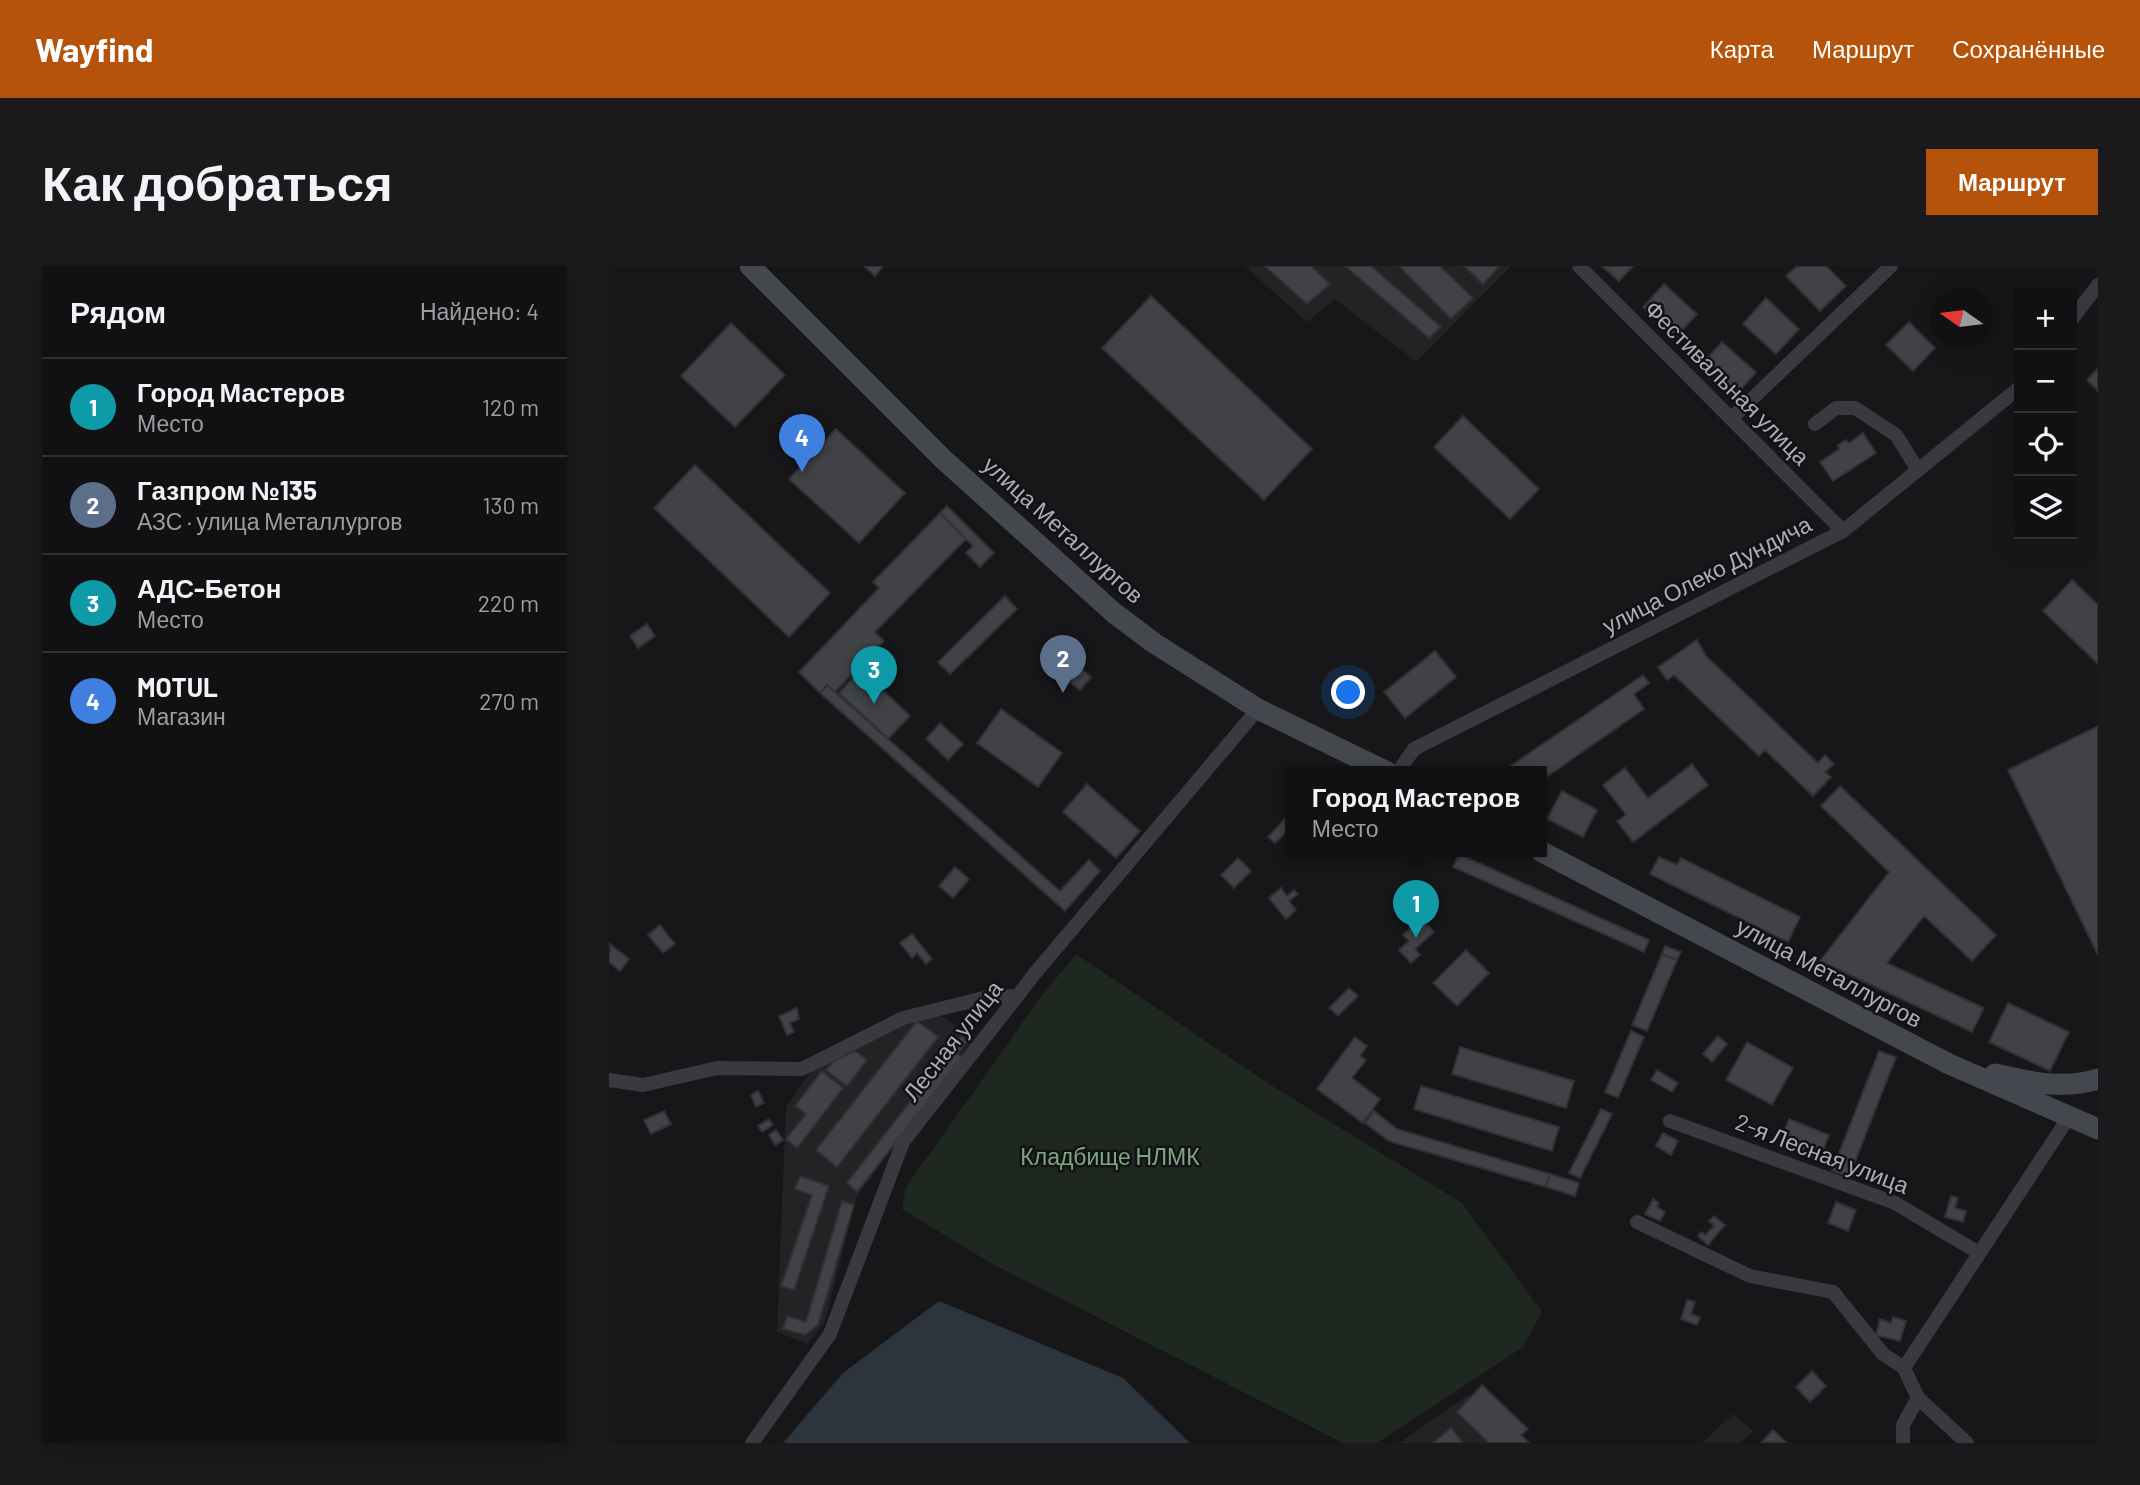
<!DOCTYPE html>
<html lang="ru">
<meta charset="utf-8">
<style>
:root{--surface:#111113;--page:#1a1a1c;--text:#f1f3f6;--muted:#9c9da0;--line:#303133;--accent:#b45309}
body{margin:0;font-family:Barlow,sans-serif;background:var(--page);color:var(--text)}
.controls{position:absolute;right:21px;top:21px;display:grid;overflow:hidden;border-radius:0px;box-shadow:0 7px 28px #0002}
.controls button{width:63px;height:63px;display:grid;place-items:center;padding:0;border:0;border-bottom:2px solid var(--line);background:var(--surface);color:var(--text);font:35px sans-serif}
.compass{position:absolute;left:1321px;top:21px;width:63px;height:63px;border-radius:50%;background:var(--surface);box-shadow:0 7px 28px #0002;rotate:284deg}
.you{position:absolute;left:740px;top:427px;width:24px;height:24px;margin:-18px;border:5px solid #fff;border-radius:50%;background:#1a73e8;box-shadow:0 0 0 10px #1a73e833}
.badge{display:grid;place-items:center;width:46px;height:46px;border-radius:50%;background:var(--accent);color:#fff;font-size:23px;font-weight:700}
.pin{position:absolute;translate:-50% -58px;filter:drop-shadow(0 2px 4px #0008)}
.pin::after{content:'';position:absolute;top:37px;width:24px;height:21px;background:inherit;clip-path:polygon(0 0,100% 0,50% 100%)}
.popup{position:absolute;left:676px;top:500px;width:262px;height:91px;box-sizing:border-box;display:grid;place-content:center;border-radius:0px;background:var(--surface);filter:drop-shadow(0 2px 5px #0005);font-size:23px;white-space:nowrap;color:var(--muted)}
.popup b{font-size:26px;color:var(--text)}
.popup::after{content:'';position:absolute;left:50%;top:100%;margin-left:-14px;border:14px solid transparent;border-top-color:var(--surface)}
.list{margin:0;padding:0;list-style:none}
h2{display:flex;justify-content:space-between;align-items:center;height:91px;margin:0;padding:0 28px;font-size:30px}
h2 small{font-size:23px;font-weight:400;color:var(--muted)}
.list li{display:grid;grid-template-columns:46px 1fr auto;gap:21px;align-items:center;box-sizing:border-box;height:98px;padding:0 28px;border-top:2px solid var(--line)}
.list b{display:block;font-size:26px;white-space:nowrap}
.list p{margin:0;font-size:23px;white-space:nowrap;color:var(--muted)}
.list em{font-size:23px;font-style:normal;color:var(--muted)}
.icon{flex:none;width:38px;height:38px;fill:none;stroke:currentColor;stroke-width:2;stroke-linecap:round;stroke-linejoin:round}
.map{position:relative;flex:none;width:1489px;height:1177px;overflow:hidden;border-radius:0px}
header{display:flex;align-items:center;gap:42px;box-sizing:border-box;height:98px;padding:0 35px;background:var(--accent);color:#fff}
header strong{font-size:33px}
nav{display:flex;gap:38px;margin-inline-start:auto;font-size:24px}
.intro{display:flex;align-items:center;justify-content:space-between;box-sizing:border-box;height:168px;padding:0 42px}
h1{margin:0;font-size:49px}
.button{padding:18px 32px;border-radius:0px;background:var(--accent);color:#fff;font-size:24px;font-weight:700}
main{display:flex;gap:42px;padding:0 42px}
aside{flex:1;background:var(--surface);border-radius:0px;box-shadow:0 7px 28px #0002}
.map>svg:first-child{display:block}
</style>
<header>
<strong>Wayfind</strong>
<nav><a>Карта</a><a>Маршрут</a><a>Сохранённые</a></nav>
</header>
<div class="intro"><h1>Как добраться</h1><a class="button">Маршрут</a></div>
<main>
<aside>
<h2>Рядом<small>Найдено: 4</small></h2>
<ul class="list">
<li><span class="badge" style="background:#0f9aa8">1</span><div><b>Город Мастеров</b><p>Место</p></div><em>120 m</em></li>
<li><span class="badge" style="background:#5c6f8a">2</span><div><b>Газпром №135</b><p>АЗС · улица Металлургов</p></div><em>130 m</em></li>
<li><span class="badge" style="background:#0f9aa8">3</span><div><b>АДС-Бетон</b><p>Место</p></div><em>220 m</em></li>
<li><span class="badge" style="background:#3f7fe0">4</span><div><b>MOTUL</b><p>Магазин</p></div><em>270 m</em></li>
</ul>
</aside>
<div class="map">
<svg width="1489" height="1177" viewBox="0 0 1489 1177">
<rect width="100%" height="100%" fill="#171719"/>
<!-- built -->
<path fill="#232326" d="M 636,0 L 902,0 L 807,96 L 726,33 L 698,56 Z
M 332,749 L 365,773 L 248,930 L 215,1058 L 199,1078 L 168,1066 L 177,841 L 205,801 L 303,753 Z
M 873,1129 L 917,1177 L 790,1177 L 856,1131 Z
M 1124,1148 L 1144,1165 L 1131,1177 L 1093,1177 Z"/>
<!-- green -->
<path fill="#1e2720" d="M 467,688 L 665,821 L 853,937 L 933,1046 L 914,1081 L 768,1177 L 734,1177 L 380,996 L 293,943 L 297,921 L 431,732 Z"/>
<!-- water -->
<path fill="#2c353d" d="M 330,1035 L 514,1112 L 581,1177 L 174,1177 L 234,1107 Z"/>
<!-- building -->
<path fill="#414246" stroke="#313135" stroke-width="2" d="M 255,0 L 274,0 L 266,10 Z
M 656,0 L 702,0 L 721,18 L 698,38 Z
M 736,0 L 762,0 L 832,61 L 820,72 Z
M 790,0 L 831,0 L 864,32 L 842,53 Z
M 855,0 L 891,0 L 874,18 Z
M 993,0 L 1024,0 L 1010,15 Z
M 1188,0 L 1217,0 L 1237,20 L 1211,45 L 1177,10 Z
M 1055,18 L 1088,48 L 1067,71 L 1034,41 Z
M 542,30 L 703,183 L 655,234 L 493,82 Z
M 1157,32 L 1190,63 L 1167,88 L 1134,58 Z
M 1300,56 L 1326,82 L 1304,105 L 1277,79 Z
M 122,57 L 176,109 L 126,161 L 72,110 Z
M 1113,76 L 1147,106 L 1129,127 L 1094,97 Z
M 1489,102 L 1489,125 L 1478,114 Z
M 854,150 L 930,223 L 901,253 L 825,181 Z
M 227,163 L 296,227 L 250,277 L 180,213 Z
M 1254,167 L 1267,187 L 1224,215 L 1211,196 L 1230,183 L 1229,179 L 1237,174 L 1240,177 Z
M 86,199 L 221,327 L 180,371 L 45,242 Z
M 338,240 L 385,287 L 371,301 L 357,287 L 364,280 L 331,247 Z
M 331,247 L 357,273 L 266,366 L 275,375 L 226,426 L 218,419 L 211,427 L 190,406 L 270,322 L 264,316 Z
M 1463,314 L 1489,339 L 1489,398 L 1434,345 Z
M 396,330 L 408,343 L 341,408 L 329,396 Z
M 38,358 L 46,370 L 29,382 L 21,370 Z
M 1088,374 L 1097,390 L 1209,497 L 1216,489 L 1225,498 L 1216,506 L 1222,511 L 1204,530 L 1156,484 L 1150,490 L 1065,409 L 1058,414 L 1049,401 Z
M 826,385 L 847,411 L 796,452 L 775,426 Z
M 459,391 L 482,411 L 471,424 L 447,405 Z
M 252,403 L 301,450 L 279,473 L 230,427 Z
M 1034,409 L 1040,417 L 1025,428 L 1035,443 L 933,514 L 933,506 L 893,506 Z
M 218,419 L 451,625 L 480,594 L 491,605 L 456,645 L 211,427 Z
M 392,443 L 453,487 L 429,521 L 368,477 Z
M 331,457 L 354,478 L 339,494 L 317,473 Z
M 1489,460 L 1489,689 L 1399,504 Z
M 1083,498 L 1099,519 L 1024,576 L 1008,555 L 1017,549 L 994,519 L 1016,502 L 1039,532 Z
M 478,518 L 531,565 L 507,592 L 454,546 Z
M 1231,520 L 1387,669 L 1363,695 L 1315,650 L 1278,697 L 1375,742 L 1363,766 L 1211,695 L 1280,606 L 1212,540 Z
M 953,525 L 988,544 L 974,571 L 938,553 Z
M 681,547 L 681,563 L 666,577 L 659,571 Z
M 850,588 L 1040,674 L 1035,686 L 844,601 Z
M 1050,591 L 1068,599 L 1072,592 L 1191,651 L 1179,676 L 1041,608 Z
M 629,592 L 642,605 L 625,622 L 612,609 Z
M 346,601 L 360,613 L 344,632 L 330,620 Z
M 672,622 L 678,630 L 685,624 L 689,628 L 680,635 L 687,644 L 677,653 L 660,632 Z
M 812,652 L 825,666 L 806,683 L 811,689 L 802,697 L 790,684 L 800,675 L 794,669 Z
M 51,659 L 66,678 L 54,687 L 39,669 Z
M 303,668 L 323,693 L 317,698 L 308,687 L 303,692 L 291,677 Z
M 1,678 L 20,693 L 11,705 L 0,696 Z
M 1056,680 L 1072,686 L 1068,694 L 1053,688 Z
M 857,684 L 880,707 L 848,740 L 824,717 Z
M 1053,688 L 1068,694 L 1038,765 L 1023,759 Z
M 740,722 L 749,730 L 729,750 L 720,742 Z
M 1399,737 L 1460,766 L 1441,805 L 1380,776 Z
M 188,742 L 190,753 L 181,757 L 185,766 L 178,769 L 170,750 Z
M 308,755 L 329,771 L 228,901 L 207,884 Z
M 1022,765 L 1035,771 L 1009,832 L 996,826 Z
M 352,770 L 358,775 L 349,787 L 343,782 Z
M 1109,770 L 1118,778 L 1103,796 L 1094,788 Z
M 746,771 L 758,780 L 751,790 L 757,794 L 743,812 L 771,833 L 754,857 L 708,823 Z
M 1138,776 L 1184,802 L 1163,839 L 1117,814 Z
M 851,781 L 965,815 L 957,842 L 843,808 Z
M 343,782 L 353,791 L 248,926 L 238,917 Z
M 246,785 L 258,794 L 238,820 L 217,804 L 225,795 Z
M 1270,785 L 1287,791 L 1240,911 L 1223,905 Z
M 1048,804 L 1069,817 L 1063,826 L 1042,814 Z
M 213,805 L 234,822 L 188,882 L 177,873 L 197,848 L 186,840 Z
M 812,820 L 950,861 L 943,885 L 805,843 Z
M 149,825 L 155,837 L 147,841 L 142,829 Z
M 992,843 L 1003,848 L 971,912 L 960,907 Z
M 55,845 L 62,858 L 42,868 L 35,854 Z
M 765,845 L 788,863 L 941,908 L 937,921 L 780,875 L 756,857 Z
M 160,853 L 164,859 L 153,866 L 149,860 Z
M 1180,853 L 1220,869 L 1210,895 L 1170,879 Z
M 167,864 L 174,874 L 166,879 L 160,869 Z
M 1054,867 L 1069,875 L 1062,889 L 1047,880 Z
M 941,908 L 970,917 L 966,930 L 937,921 Z
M 191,910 L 220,920 L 185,1024 L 172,1020 L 203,929 L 186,923 Z
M 1342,930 L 1349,932 L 1346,942 L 1357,945 L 1354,956 L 1336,951 Z
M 1044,933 L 1050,937 L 1048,941 L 1056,946 L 1051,955 L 1036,948 Z
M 233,935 L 245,939 L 209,1059 L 196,1069 L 174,1063 L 178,1050 L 197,1056 Z
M 1227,936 L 1247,944 L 1239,965 L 1219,957 Z
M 1105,950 L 1116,959 L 1099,979 L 1089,970 L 1092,966 L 1096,969 L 1105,960 L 1100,955 Z
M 1078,1034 L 1086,1036 L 1082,1048 L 1091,1051 L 1088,1059 L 1072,1053 Z
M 1284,1051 L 1297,1055 L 1291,1075 L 1267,1069 L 1271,1053 L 1282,1057 Z
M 1203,1105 L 1217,1120 L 1201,1136 L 1187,1121 Z
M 873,1119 L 919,1163 L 912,1169 L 920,1177 L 880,1177 L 848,1146 Z
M 842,1162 L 854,1177 L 824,1177 Z
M 1164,1164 L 1178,1177 L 1153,1176 Z"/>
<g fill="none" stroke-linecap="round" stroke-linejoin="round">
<!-- minor -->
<path stroke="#393a40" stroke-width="14" d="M 970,0 L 1234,265
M 1463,53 L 1489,19
M 1122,153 L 1282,0
M 1206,158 L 1227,142 L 1246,142 L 1287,169 L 1309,204
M 789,506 L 805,483 L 1234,265 L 1410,122
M 0,814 L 34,819 L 108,802 L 193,803 L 294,752 L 379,731 L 408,730
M 1061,855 L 1286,937 L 1370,987
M 1028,956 L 1141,1010 L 1224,1026 L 1274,1088 L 1295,1102
M 1309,1132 L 1358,1177
M 143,1177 L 221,1068 L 294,876 L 427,706 L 649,443
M 1294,1177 L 1294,1159 L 1309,1132 L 1295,1102 L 1460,851"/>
<!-- secondary -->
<path stroke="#45474e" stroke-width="21" d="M 141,0 L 334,193 L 505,347 L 545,377 L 649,443 L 778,506
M 933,586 L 1340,798 L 1489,863
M 1386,808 C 1421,816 1454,824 1489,813"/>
</g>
<g text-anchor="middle" stroke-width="5" stroke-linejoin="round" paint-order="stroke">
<!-- street labels -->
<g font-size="23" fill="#a8adb9" stroke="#121214">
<text transform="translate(1118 117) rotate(45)" y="8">Фестивальная улица</text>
<text transform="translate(454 264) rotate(42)" y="8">улица Металлургов</text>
<text transform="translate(1098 309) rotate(-27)" y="8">улица Олеко Дундича</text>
<text transform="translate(1220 707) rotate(28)" y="8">улица Металлургов</text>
<text transform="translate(344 775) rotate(-52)" y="8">Лесная улица</text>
<text transform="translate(1213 888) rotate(21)" y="8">2-я Лесная улица</text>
</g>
<!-- park labels -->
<g font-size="23" fill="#7ea582" stroke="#121214">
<text x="501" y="899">Кладбище НЛМК</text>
</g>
</g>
</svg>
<div class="controls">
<button>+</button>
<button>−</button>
<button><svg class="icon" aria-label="locate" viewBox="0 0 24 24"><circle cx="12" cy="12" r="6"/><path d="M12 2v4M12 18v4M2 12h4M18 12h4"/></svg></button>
<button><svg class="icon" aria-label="layers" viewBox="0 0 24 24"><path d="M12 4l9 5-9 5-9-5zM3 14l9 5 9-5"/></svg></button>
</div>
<svg class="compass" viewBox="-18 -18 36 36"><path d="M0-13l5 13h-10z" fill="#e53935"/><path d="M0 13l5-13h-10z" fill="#9c9da0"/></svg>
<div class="you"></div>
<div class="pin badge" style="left:807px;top:672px;background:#0f9aa8">1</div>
<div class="popup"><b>Город Мастеров</b>Место</div>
<div class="pin badge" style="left:454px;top:427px;background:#5c6f8a">2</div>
<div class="pin badge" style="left:265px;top:438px;background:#0f9aa8">3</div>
<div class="pin badge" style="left:193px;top:206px;background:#3f7fe0">4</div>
</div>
</main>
